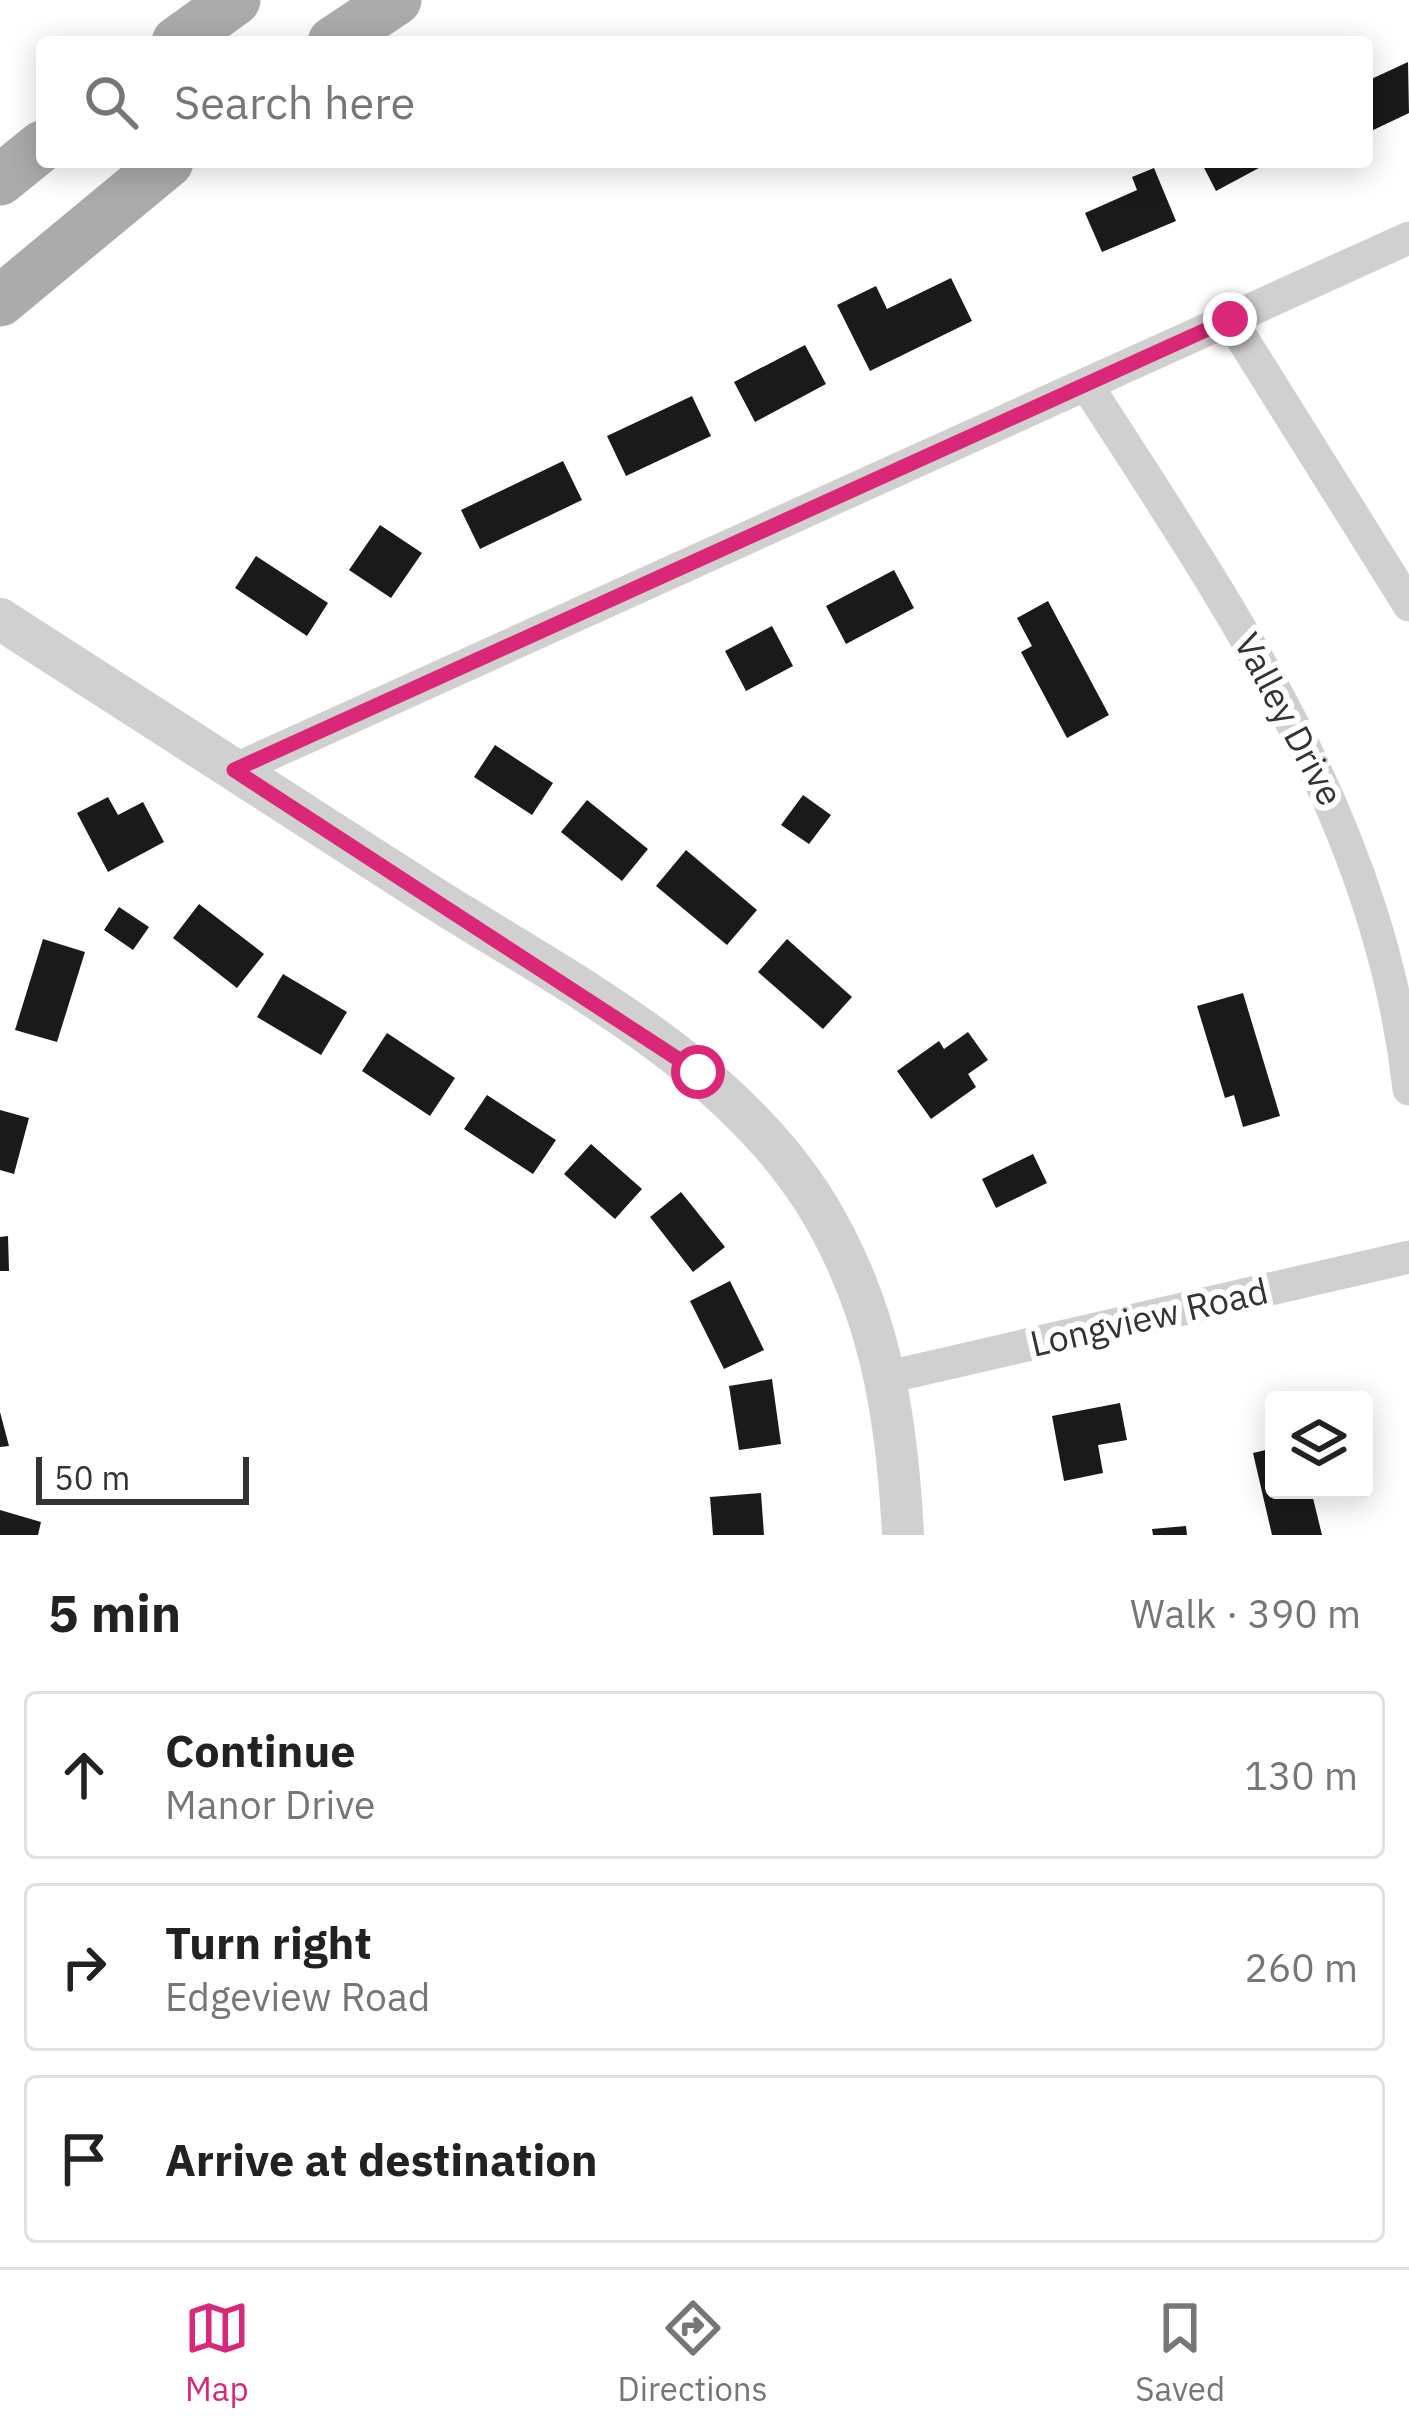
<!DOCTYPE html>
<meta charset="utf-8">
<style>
:root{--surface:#fff;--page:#f2f2f2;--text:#222;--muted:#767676;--line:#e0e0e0;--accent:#db2777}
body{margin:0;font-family:"IBM Plex Sans",sans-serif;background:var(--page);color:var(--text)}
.controls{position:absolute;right:36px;bottom:36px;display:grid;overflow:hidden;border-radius:12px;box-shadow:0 6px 30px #0003}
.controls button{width:108px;height:108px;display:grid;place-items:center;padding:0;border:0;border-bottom:3px solid var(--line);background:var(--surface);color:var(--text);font:60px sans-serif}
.scale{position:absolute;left:36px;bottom:30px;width:213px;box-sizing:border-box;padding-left:12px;border:6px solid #333;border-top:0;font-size:33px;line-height:42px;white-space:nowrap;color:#333;-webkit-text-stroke:9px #fff;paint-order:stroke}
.stop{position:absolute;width:36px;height:36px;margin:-27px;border:9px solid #db2777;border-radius:50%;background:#fff}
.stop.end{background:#db2777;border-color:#fff;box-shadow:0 3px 12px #0008}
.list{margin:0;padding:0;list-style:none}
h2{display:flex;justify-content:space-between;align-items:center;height:156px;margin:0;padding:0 48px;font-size:51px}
h2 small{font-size:39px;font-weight:400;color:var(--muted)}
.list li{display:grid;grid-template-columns:78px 1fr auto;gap:36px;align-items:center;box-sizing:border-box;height:168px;margin:0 24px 24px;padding:0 24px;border:3px solid var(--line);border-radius:12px}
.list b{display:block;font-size:45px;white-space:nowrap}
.list p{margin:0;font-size:39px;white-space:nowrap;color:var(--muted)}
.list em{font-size:39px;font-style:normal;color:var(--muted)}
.icon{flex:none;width:66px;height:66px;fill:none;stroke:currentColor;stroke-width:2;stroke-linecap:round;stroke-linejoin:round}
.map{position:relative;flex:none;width:1409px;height:1535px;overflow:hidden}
.search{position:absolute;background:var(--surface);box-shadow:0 6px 30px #0003;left:36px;right:36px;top:36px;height:132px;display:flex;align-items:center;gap:30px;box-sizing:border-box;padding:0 42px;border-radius:12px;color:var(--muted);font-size:45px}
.sheet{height:732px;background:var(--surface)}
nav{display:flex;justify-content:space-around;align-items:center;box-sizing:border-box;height:168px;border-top:3px solid var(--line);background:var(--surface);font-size:33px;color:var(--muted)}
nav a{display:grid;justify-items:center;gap:6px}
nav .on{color:var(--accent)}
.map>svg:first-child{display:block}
</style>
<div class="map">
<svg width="1409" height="1535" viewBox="0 0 1409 1535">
<rect width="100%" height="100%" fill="#fff"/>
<!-- building -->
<path fill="#1a1a1a" d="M 1408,62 L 1409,113 L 1367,133 L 1367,81 Z
M 1201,162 L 1270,162 L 1216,191 Z
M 1154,168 L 1176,221 L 1102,252 L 1085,213 L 1137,190 L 1132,177 Z
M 951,278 L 972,321 L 870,371 L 837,305 L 876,286 L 887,309 Z
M 805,345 L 826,384 L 755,422 L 734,382 Z
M 692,396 L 711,436 L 626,476 L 607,436 Z
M 563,461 L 582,500 L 480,549 L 461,510 Z
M 380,525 L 422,553 L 391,598 L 349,570 Z
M 256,556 L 328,603 L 307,636 L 235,588 Z
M 894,570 L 914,608 L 846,644 L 826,606 Z
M 1048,601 L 1109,715 L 1067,738 L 1021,652 L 1032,646 L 1017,618 Z
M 772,626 L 793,666 L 746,691 L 725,651 Z
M 495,745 L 553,783 L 532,815 L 474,777 Z
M 803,795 L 831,815 L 809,844 L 781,825 Z
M 108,797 L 118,815 L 143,802 L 164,842 L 108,872 L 77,813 Z
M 587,800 L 648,849 L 622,881 L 561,832 Z
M 686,850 L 757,910 L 727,945 L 656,886 Z
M 199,904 L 264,954 L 237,988 L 173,938 Z
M 119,907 L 149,927 L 133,950 L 104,930 Z
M 43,939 L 85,952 L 57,1042 L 15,1030 Z
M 787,939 L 852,997 L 823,1029 L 758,972 Z
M 283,974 L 347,1012 L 321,1055 L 257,1017 Z
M 1243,993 L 1280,1116 L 1243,1127 L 1234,1095 L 1225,1098 L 1197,1006 Z
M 968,1032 L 988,1060 L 968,1074 L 976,1087 L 931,1119 L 897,1071 L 939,1041 L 944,1049 Z
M 387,1033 L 455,1078 L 430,1116 L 362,1071 Z
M 487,1095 L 556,1140 L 533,1174 L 464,1129 Z
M 0,1110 L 29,1118 L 14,1174 L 0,1170 Z
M 591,1144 L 642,1189 L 615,1219 L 564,1174 Z
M 1033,1154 L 1047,1183 L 996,1208 L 982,1179 Z
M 681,1192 L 725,1247 L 693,1272 L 650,1217 Z
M 8,1236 L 9,1271 L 0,1271 L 0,1237 Z
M 730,1281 L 764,1350 L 724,1369 L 690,1301 Z
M 772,1379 L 781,1444 L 739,1450 L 729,1386 Z
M 1120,1403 L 1127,1440 L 1098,1445 L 1103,1473 L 1064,1481 L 1052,1416 Z
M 0,1412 L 9,1446 L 0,1447 Z
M 1274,1448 L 1274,1490 L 1311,1490 L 1322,1535 L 1272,1535 L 1253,1453 Z
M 761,1493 L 764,1535 L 713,1535 L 710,1497 Z
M 0,1510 L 41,1522 L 38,1535 L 0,1535 Z
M 1186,1526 L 1187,1535 L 1153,1535 L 1152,1529 Z"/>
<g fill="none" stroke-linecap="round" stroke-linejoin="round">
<!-- minor -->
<path stroke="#d0d0d0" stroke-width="33" d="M 1230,319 L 1409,605
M 1086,384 C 1229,607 1379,819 1409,1089
M 234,770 L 1409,238
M 888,1377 L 1409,1257"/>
<!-- tertiary -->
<path stroke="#d0d0d0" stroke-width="42" d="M 0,619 C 143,711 286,803 429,895 C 565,981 722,1059 812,1197 C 879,1303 897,1412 903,1535"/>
<!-- primary -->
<path stroke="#ababab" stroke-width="51" d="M 177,42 L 235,0
M 333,42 L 396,0
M 0,180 L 42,146
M 0,301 L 168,162"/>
</g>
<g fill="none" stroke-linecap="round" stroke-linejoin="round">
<!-- route -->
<path stroke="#db2777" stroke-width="15" d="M 698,1072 L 234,770 L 1230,319"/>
</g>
<g text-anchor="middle" stroke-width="12" stroke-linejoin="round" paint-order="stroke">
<!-- street labels -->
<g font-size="36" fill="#333" stroke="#fff">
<text transform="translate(1289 719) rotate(62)" y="13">Valley Drive</text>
<text transform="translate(1149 1317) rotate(-13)" y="13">Longview Road</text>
</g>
</g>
</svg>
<div class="controls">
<button><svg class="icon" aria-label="layers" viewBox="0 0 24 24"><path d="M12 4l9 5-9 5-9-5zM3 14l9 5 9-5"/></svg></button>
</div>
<div class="scale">50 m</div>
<div class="stop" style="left:698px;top:1072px"></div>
<div class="stop end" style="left:1230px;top:319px"></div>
<div class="search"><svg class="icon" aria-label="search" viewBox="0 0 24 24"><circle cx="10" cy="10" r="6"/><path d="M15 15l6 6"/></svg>Search here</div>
</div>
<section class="sheet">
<h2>5 min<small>Walk · 390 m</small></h2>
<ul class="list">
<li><svg class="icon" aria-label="ahead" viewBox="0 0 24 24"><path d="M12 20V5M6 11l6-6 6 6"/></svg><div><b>Continue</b><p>Manor Drive</p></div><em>130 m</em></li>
<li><svg class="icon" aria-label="right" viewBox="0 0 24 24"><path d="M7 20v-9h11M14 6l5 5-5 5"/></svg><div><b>Turn right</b><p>Edgeview Road</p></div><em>260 m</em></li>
<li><svg class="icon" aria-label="arrive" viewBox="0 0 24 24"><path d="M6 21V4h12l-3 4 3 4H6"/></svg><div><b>Arrive at destination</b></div></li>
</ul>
</section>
<nav>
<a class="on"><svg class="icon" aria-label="map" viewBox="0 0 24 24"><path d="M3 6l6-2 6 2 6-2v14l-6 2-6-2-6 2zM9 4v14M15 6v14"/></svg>Map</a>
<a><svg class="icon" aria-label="directions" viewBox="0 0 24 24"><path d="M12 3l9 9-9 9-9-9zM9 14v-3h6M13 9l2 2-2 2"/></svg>Directions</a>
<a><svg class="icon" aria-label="saved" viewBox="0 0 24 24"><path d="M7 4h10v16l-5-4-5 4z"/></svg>Saved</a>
</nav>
